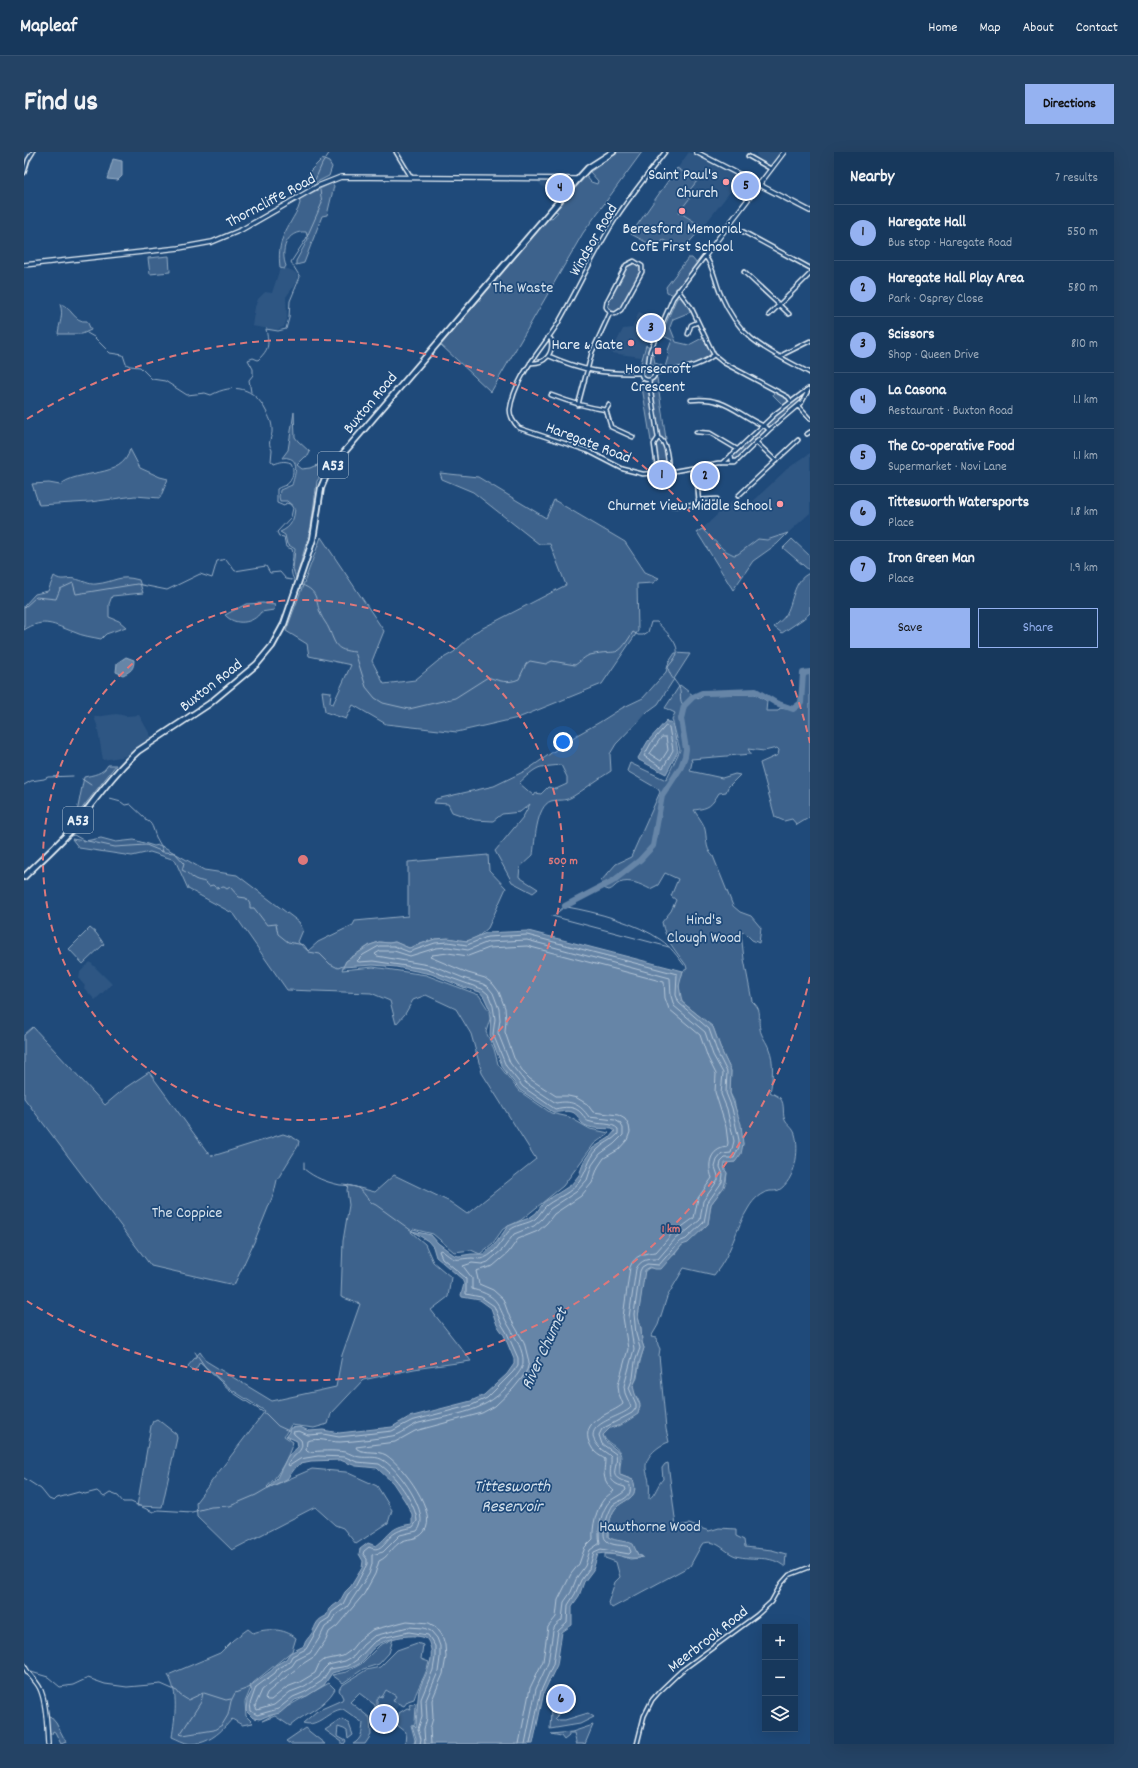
<!DOCTYPE html>
<meta charset="utf-8">
<style>
:root{--surface:#17385c;--page:#244365;--text:#f1f3f6;--muted:#9eacbb;--line:#365272;--accent:#95b2f1}
body{margin:0;font-family:Dekko,sans-serif;background:var(--page);color:var(--text)}
.controls{position:absolute;right:12px;bottom:12px;display:grid;overflow:hidden;border-radius:0px;box-shadow:0 4px 16px #0002}
.controls button{width:36px;height:36px;display:grid;place-items:center;padding:0;border:0;border-bottom:1px solid var(--line);background:var(--surface);color:var(--text);font:20px sans-serif}
.you{position:absolute;left:539px;top:590px;width:14px;height:14px;margin:-10px;border:3px solid #fff;border-radius:50%;background:#1a73e8;box-shadow:0 0 0 6px #1a73e833}
.badge{display:grid;place-items:center;width:26px;height:26px;border-radius:50%;background:var(--accent);color:#111;font-size:13px;font-weight:700}
.pin{position:absolute;translate:-50% -50%;border:2px solid #fff;box-shadow:0 1px 4px #0006}
.list{margin:0;padding:0;list-style:none}
h2{display:flex;justify-content:space-between;align-items:center;height:52px;margin:0;padding:0 16px;font-size:17px}
h2 small{font-size:13px;font-weight:400;color:var(--muted)}
.list li{display:grid;grid-template-columns:26px 1fr auto;gap:12px;align-items:center;box-sizing:border-box;height:56px;padding:0 16px;border-top:1px solid var(--line)}
.list b{display:block;font-size:15px;white-space:nowrap}
.list p{margin:0;font-size:13px;white-space:nowrap;color:var(--muted)}
.list em{font-size:13px;font-style:normal;color:var(--muted)}
.actions{display:flex;gap:8px;padding:12px 16px}
.actions a{flex:1;padding:9px 0;border:1px solid var(--accent);border-radius:0px;text-align:center;font-size:14px;color:var(--accent)}
.actions .main{background:var(--accent);color:#111}
.icon{flex:none;width:22px;height:22px;fill:none;stroke:currentColor;stroke-width:2;stroke-linecap:round;stroke-linejoin:round}
.map{position:relative;flex:none;width:786px;height:1592px;overflow:hidden;border-radius:0px}
header{display:flex;align-items:center;gap:24px;box-sizing:border-box;height:56px;padding:0 20px;background:var(--surface);border-bottom:1px solid var(--line)}
header strong{font-size:19px}
nav{display:flex;gap:22px;margin-inline-start:auto;font-size:14px}
.intro{display:flex;align-items:center;justify-content:space-between;box-sizing:border-box;height:96px;padding:0 24px}
h1{margin:0;font-size:28px}
.button{padding:10px 18px;border-radius:0px;background:var(--accent);color:#111;font-size:14px;font-weight:700}
main{display:flex;gap:24px;padding:0 24px}
aside{flex:1;background:var(--surface);border-radius:0px;box-shadow:0 4px 16px #0002}
.map>svg:first-child{display:block}
</style>
<header>
<strong>Mapleaf</strong>
<nav><a>Home</a><a>Map</a><a>About</a><a>Contact</a></nav>
</header>
<div class="intro"><h1>Find us</h1><a class="button">Directions</a></div>
<main>
<div class="map">
<svg width="786" height="1592" viewBox="0 0 786 1592">
<rect width="100%" height="100%" fill="#1f4a7a"/>
<filter id="ink" filterUnits="userSpaceOnUse"><feTurbulence type="fractalNoise" baseFrequency=".025" numOctaves="2"/><feDisplacementMap in="SourceGraphic" scale="8" xChannelSelector="R" yChannelSelector="G"/><feConvolveMatrix kernelMatrix="1 2 1 2 8 2 1 2 1" color-interpolation-filters="sRGB"/></filter>
<g filter="url(#ink)">
<!-- built -->
<path fill="#2e5683" d="M 665,0 L 716,27 L 679,75 L 658,98 L 639,88 L 633,96 L 607,82 Z
M 734,0 L 756,0 L 745,15 L 732,3 Z
M 513,29 L 537,30 L 542,32 L 543,34 L 531,47 Z
M 256,116 L 261,116 L 269,119 L 273,122 L 274,128 L 262,145 L 263,167 L 260,175 L 252,178 L 228,174 L 231,155 L 234,147 L 241,140 L 248,141 Z
M 615,160 L 631,167 L 617,205 L 587,201 L 599,177 L 608,176 Z
M 786,301 L 786,361 L 764,381 L 743,388 L 734,387 L 714,402 L 710,403 L 700,398 L 678,377 L 710,347 L 721,357 L 763,317 Z
M 93,562 L 102,564 L 115,563 L 128,586 L 102,604 L 79,608 L 73,573 L 70,565 Z
M 66,810 L 88,832 L 71,848 L 60,836 L 61,834 L 55,827 L 56,820 Z
M 362,1538 L 372,1544 L 369,1549 L 375,1552 L 367,1564 L 365,1563 L 362,1569 L 353,1563 L 353,1548 L 355,1544 L 358,1545 Z"/>
<!-- green -->
<path fill="#3c628c" stroke="#92aac2" fill-rule="evenodd" d="M 594,0 L 618,0 L 559,81 L 467,240 L 417,193 L 526,65 L 528,66 L 534,60 L 531,59 L 562,24 L 567,30 L 573,32 L 574,29 L 566,20 Z
M 298,7 L 305,10 L 308,15 L 305,24 L 289,32 L 284,24 L 286,19 Z
M 653,16 L 673,29 L 665,39 L 669,42 L 655,60 L 679,75 L 658,98 L 639,88 L 633,96 L 607,82 Z
M 308,31 L 310,34 L 303,63 L 298,64 L 280,111 L 272,113 L 272,109 L 284,87 L 282,80 C 262,78 256,99 262,114 L 260,117 L 256,116 C 253,88 261,81 274,57 L 276,51 L 275,47 Z
M 145,104 L 146,120 L 126,122 L 124,106 Z
M 664,106 L 668,106 L 674,113 L 650,143 L 643,140 L 642,135 Z
M 611,110 L 616,113 L 617,119 L 597,158 L 592,160 L 588,160 L 584,155 L 584,149 L 603,113 Z
M 659,143 L 669,159 L 649,167 L 646,175 L 652,190 L 665,193 L 680,185 L 690,203 L 675,213 L 636,219 L 635,217 L 630,216 L 630,224 L 633,226 L 642,287 L 640,288 L 634,286 L 630,289 L 627,289 L 617,229 L 619,226 L 617,221 L 618,217 L 615,218 L 622,193 L 628,196 L 627,199 L 629,202 L 631,211 L 641,215 L 645,202 L 643,201 L 648,188 L 637,183 L 651,150 L 653,146 Z
M 36,152 C 47,154 50,171 63,169 L 67,178 L 58,182 L 34,182 C 35,171 40,164 36,152 Z
M 751,238 L 764,245 L 767,249 L 777,243 L 780,248 L 713,309 L 708,309 L 707,303 L 760,254 L 749,243 Z
M 270,260 L 271,285 L 274,289 L 286,300 L 284,304 L 281,305 L 273,313 L 278,317 L 287,316 L 311,305 L 293,329 L 287,375 L 272,427 L 269,417 L 271,397 L 263,392 L 261,383 L 256,380 C 268,375 270,367 271,356 L 263,349 L 256,349 L 255,345 L 256,338 L 268,333 C 270,325 277,308 264,306 C 262,305 260,306 258,306 L 264,298 Z
M 633,287 L 638,288 C 641,295 644,310 642,317 L 639,319 L 635,317 L 630,292 Z
M 106,297 L 116,316 L 136,325 L 144,327 L 136,346 L 111,344 L 66,350 L 15,353 L 8,332 L 25,331 L 36,333 C 55,316 99,328 106,297 Z
M 416,321 L 454,325 L 522,366 L 530,348 L 601,390 L 621,420 L 635,426 L 629,431 L 613,432 L 614,479 L 578,532 L 494,566 L 433,580 L 362,572 L 329,553 L 322,567 L 301,560 L 298,539 L 307,540 L 306,551 L 309,552 L 327,513 L 285,504 L 283,492 L 262,479 L 297,385 L 360,479 L 348,509 L 360,532 L 391,528 L 414,509 L 430,500 L 451,480 L 542,433 L 526,392 L 515,392 L 449,340 L 418,327 Z
M 678,377 L 700,398 L 710,403 L 714,402 L 734,387 L 743,388 L 764,381 L 753,392 L 729,409 L 709,438 L 673,380 Z
M 768,387 L 786,404 L 786,419 L 759,396 Z
M 786,421 L 786,461 L 779,467 L 758,481 L 750,475 C 753,471 759,468 761,464 C 770,451 768,428 786,421 Z
M 30,424 C 38,430 42,425 51,427 C 58,428 65,433 72,432 C 92,430 94,422 115,428 L 119,441 L 88,444 L 85,452 L 85,465 L 95,469 L 102,475 L 82,482 L 77,487 C 68,485 58,484 50,480 C 30,473 20,465 0,478 L 0,454 L 11,442 L 24,439 Z
M 239,451 L 251,453 L 250,458 L 237,460 C 229,472 211,474 201,463 L 222,452 Z
M 651,501 L 666,502 L 634,552 L 623,560 L 592,592 L 586,602 L 587,619 C 574,627 561,637 548,645 C 539,650 535,647 527,649 C 512,654 511,690 509,703 L 496,715 L 495,725 L 514,737 L 509,741 L 488,730 L 471,699 L 499,665 L 506,652 L 496,660 L 478,662 L 469,669 L 451,668 L 428,660 L 424,652 L 410,651 L 412,647 L 470,634 L 503,618 L 553,583 L 576,570 L 598,556 L 619,546 L 642,520 L 645,510 ZM 537,613 L 543,625 L 543,632 L 532,637 L 524,635 L 517,642 L 512,641 L 510,644 L 495,631 C 501,626 509,617 517,615 C 524,614 530,614 537,613 Z
M 786,522 L 786,665 L 773,673 L 768,667 L 760,669 L 751,665 L 736,611 L 754,603 L 755,598 L 753,596 L 740,599 L 724,597 L 727,602 L 667,607 L 668,610 L 666,619 L 698,626 L 711,622 L 716,623 L 704,635 L 702,640 L 695,641 C 687,654 686,656 670,658 C 673,663 678,669 680,674 C 684,685 680,696 689,704 L 709,754 L 716,760 L 727,764 L 737,776 L 735,791 L 728,788 L 720,780 L 717,781 L 720,807 L 728,849 C 740,860 733,864 736,877 C 737,884 743,890 745,897 C 750,908 749,928 746,940 C 749,942 754,944 756,946 C 762,953 757,963 762,970 C 765,974 769,976 771,982 C 776,999 771,1028 755,1038 C 752,1039 749,1039 746,1039 C 736,1041 730,1047 725,1055 C 711,1077 708,1102 690,1123 L 660,1116 L 643,1145 L 634,1173 L 627,1185 L 633,1186 L 634,1193 L 636,1197 L 635,1203 L 642,1277 L 645,1290 C 635,1293 621,1304 622,1316 C 622,1321 625,1326 625,1331 C 626,1336 625,1342 625,1347 C 632,1342 633,1333 639,1327 L 638,1316 L 641,1312 L 644,1311 L 652,1374 L 665,1372 L 685,1379 L 695,1376 L 712,1377 L 712,1384 L 720,1388 L 721,1395 L 748,1398 L 762,1402 L 761,1415 C 746,1402 730,1409 712,1404 C 701,1401 692,1385 678,1392 L 666,1414 L 588,1456 L 584,1451 L 591,1430 L 596,1425 L 592,1410 L 581,1406 L 581,1402 L 595,1403 L 606,1407 L 616,1406 L 618,1404 L 614,1403 C 607,1385 597,1394 584,1385 C 584,1377 586,1363 591,1357 C 600,1346 616,1348 609,1328 L 596,1323 C 594,1316 599,1308 596,1301 C 593,1293 582,1292 579,1283 C 586,1270 608,1272 615,1257 C 619,1249 608,1243 609,1234 C 610,1231 612,1229 613,1226 C 615,1214 616,1208 620,1196 L 618,1190 L 617,1175 L 614,1165 L 620,1120 L 625,1116 L 629,1116 L 651,1102 L 658,1093 L 666,1088 L 684,1072 L 687,1052 L 702,1031 L 703,1021 L 700,1016 L 701,1011 L 711,1010 L 719,992 L 710,949 L 706,941 L 707,919 L 698,900 L 689,875 L 658,850 L 656,843 L 655,831 L 659,819 L 663,817 L 662,813 C 652,799 641,788 638,770 L 647,759 L 652,748 L 647,744 L 654,727 L 641,721 L 634,733 L 626,737 C 616,732 606,727 595,731 C 591,733 589,737 585,738 L 579,736 L 577,729 L 592,712 L 607,705 L 636,640 L 634,637 L 603,619 L 606,611 L 642,628 L 656,598 L 648,567 L 651,561 L 641,556 L 656,533 L 674,547 L 680,543 L 731,542 L 743,549 L 742,559 L 754,559 L 756,556 L 768,558 L 778,552 L 778,538 L 779,538 L 781,523 Z
M 84,613 L 92,613 L 56,659 L 53,660 L 60,625 C 69,623 79,622 84,613 Z
M 77,686 L 92,690 L 110,688 L 130,694 L 135,693 L 142,696 L 180,718 L 213,723 L 275,770 L 279,778 L 274,790 L 284,799 L 294,790 L 329,773 L 331,769 L 384,764 L 384,710 L 464,703 L 465,718 L 482,736 L 464,776 L 456,783 L 448,788 L 439,789 L 428,787 L 411,787 L 385,796 L 371,790 L 365,791 L 355,790 L 346,793 L 322,809 L 318,818 L 349,815 L 402,823 L 455,843 L 465,859 L 466,867 L 462,880 L 470,897 L 474,912 L 495,939 L 527,961 L 545,965 L 566,977 L 585,981 L 570,992 L 539,1034 L 497,1068 L 479,1077 L 469,1091 L 456,1102 L 447,1098 L 430,1100 L 409,1082 L 389,1077 L 387,1080 L 401,1092 L 409,1110 L 427,1125 L 424,1145 L 407,1158 L 447,1209 L 390,1217 L 339,1228 L 307,1262 L 304,1272 L 290,1276 L 267,1273 L 260,1284 L 269,1290 C 264,1306 255,1323 243,1335 L 244,1336 L 288,1317 L 322,1320 L 353,1334 L 368,1358 L 364,1371 L 332,1392 L 319,1376 L 311,1373 L 291,1355 L 208,1398 L 173,1364 L 172,1350 L 241,1259 L 208,1238 L 176,1210 L 170,1220 L 164,1214 L 176,1200 L 182,1209 L 248,1249 L 312,1235 L 318,1203 L 336,1152 L 317,1145 L 319,1089 L 325,1053 L 323,1038 L 324,1033 L 351,1040 L 370,1023 L 426,1050 L 443,1062 L 512,1007 L 458,921 L 447,882 L 432,857 L 402,843 L 389,848 L 381,862 L 372,872 L 366,849 L 347,841 L 263,838 L 210,762 L 164,737 L 151,708 L 126,700 L 108,704 L 55,696 L 48,687 L 61,689 Z
M 66,776 L 72,781 L 80,792 L 59,812 L 45,797 Z
M 9,875 L 81,953 L 101,936 L 125,920 L 184,1001 L 189,1004 L 259,982 L 268,985 L 275,989 L 274,994 L 253,1028 L 250,1041 L 231,1088 L 210,1133 L 127,1114 L 0,946 L 0,883 Z
M 133,1267 L 152,1282 L 153,1286 L 138,1355 L 113,1354 L 127,1274 L 129,1269 Z
M 224,1477 L 229,1481 C 243,1476 260,1476 272,1486 L 268,1499 L 229,1531 L 221,1550 L 222,1564 L 229,1571 L 218,1573 L 208,1567 C 197,1580 185,1592 166,1592 C 160,1591 153,1587 148,1585 C 151,1565 155,1541 144,1523 L 196,1501 L 209,1488 Z
M 369,1487 L 365,1501 L 355,1512 L 339,1517 L 319,1531 L 308,1523 L 322,1520 L 337,1512 L 356,1493 Z
M 393,1491 L 399,1493 L 397,1507 L 405,1510 C 402,1524 394,1534 390,1547 L 384,1549 L 380,1554 L 369,1549 L 372,1544 L 362,1538 L 358,1545 L 355,1544 L 353,1548 L 353,1563 L 351,1562 L 351,1553 L 335,1541 L 326,1550 L 346,1566 L 347,1583 L 341,1592 L 329,1592 C 338,1587 338,1580 339,1571 L 319,1557 C 304,1558 295,1576 279,1571 L 293,1559 L 318,1548 L 319,1546 L 315,1538 L 317,1534 L 342,1518 L 356,1515 L 373,1498 Z
M 305,1531 L 311,1537 C 301,1555 281,1561 266,1574 L 251,1564 L 238,1569 Z
M 392,1551 L 391,1572 L 387,1573 L 391,1588 L 390,1592 L 381,1592 L 382,1580 L 373,1573 L 375,1561 L 383,1556 L 387,1557 L 385,1553 Z
M 529,1557 L 533,1558 L 534,1563 L 531,1566 L 533,1568 L 541,1568 L 564,1561 L 570,1565 L 556,1572 L 526,1577 L 527,1558 Z
M 26,1564 L 32,1571 L 42,1590 L 37,1592 L 31,1580 L 29,1579 L 28,1582 L 25,1582 L 23,1565 Z
M 318,1567 L 325,1572 L 329,1583 L 324,1587 L 323,1579 L 320,1577 L 314,1575 L 313,1584 L 322,1589 L 320,1592 L 318,1592 L 318,1590 L 301,1578 Z
M 569,1573 L 561,1592 L 551,1592 L 552,1590 L 550,1581 L 545,1581 L 545,1584 L 540,1588 L 537,1584 L 527,1582 L 548,1580 Z
M 281,1576 L 301,1592 L 266,1592 L 262,1589 Z"/>
<!-- water -->
<path fill="#6685a7" stroke="#9ab0c7" d="M 89,7 L 98,9 L 98,24 L 94,28 L 83,27 Z
M 102,505 L 110,508 C 110,517 107,519 99,523 L 92,520 L 93,511 Z
M 643,568 L 643,570 L 647,570 L 649,574 L 654,599 L 642,622 L 615,608 L 614,606 L 624,589 Z
M 504,779 L 659,819 L 655,834 L 658,850 L 689,875 L 698,900 L 707,919 L 706,941 L 717,972 L 719,992 L 717,1002 L 711,1010 L 701,1011 L 700,1016 L 703,1021 L 700,1035 L 687,1052 L 684,1072 L 664,1091 L 658,1093 L 637,1117 L 631,1117 L 626,1115 L 621,1118 L 614,1165 L 617,1177 L 618,1190 L 620,1196 L 615,1211 L 612,1227 L 609,1234 L 611,1242 L 616,1253 L 614,1262 L 597,1273 L 586,1276 L 579,1283 L 581,1289 L 595,1300 L 596,1323 L 609,1328 C 616,1348 600,1346 591,1357 C 586,1363 584,1377 584,1385 C 593,1390 601,1388 609,1392 L 614,1403 L 619,1405 C 605,1410 587,1398 574,1402 L 569,1418 L 560,1430 L 555,1444 L 548,1454 L 548,1473 L 538,1480 L 533,1513 L 520,1540 L 509,1592 L 391,1592 L 392,1586 L 388,1574 L 390,1573 L 392,1575 C 392,1570 394,1543 395,1538 C 401,1522 414,1505 403,1487 C 392,1480 362,1486 352,1494 C 345,1499 342,1507 335,1512 C 326,1517 318,1518 308,1521 L 300,1533 L 283,1544 L 271,1548 L 256,1561 L 243,1564 L 236,1567 L 229,1566 L 222,1559 L 223,1548 L 228,1539 L 226,1534 L 248,1518 L 252,1513 L 262,1507 L 266,1501 L 280,1494 C 281,1488 285,1486 288,1481 C 292,1473 292,1468 302,1464 L 305,1457 L 316,1449 L 321,1440 L 327,1434 L 338,1416 L 339,1409 L 335,1402 L 336,1397 L 344,1391 L 352,1394 C 368,1382 365,1375 388,1372 L 388,1362 L 381,1349 L 369,1331 L 353,1316 L 332,1314 L 316,1308 L 287,1309 L 277,1311 L 272,1315 L 263,1327 L 244,1336 L 253,1326 L 264,1304 L 274,1295 L 273,1289 L 262,1284 L 265,1280 L 266,1276 L 276,1275 L 285,1279 L 299,1278 L 315,1281 L 368,1275 L 385,1265 L 447,1249 L 460,1243 L 483,1222 L 490,1212 L 490,1207 L 480,1183 L 473,1173 L 467,1156 L 456,1148 L 438,1145 L 437,1143 L 440,1132 L 438,1127 L 412,1105 L 409,1095 L 404,1089 L 388,1079 L 407,1083 L 414,1091 L 430,1103 L 435,1104 L 447,1102 L 460,1102 L 472,1091 L 484,1074 L 505,1066 L 512,1061 L 520,1050 L 547,1033 L 555,1023 L 560,1009 L 569,996 L 585,986 L 591,979 L 588,977 C 580,976 565,978 558,971 C 554,967 554,962 548,960 C 541,958 536,961 529,960 L 496,938 L 479,916 L 466,883 L 467,860 L 460,845 L 456,840 L 439,835 L 407,822 L 372,815 L 349,813 L 319,815 L 322,809 L 346,793 L 355,790 L 365,791 L 371,790 L 385,796 L 411,787 L 424,786 L 443,789 L 462,781 Z"/>
<g fill="none" stroke-linecap="round" stroke-linejoin="round">
<!-- shore -->
<path stroke="#b4c6d8" stroke-width="1" d="M 642,574 L 645,575 L 649,598 L 639,616 L 620,604 L 627,591 Z
M 638,585 L 642,585 L 644,598 L 637,609 L 626,602 Z
M 396,1592 L 397,1587 L 394,1577 L 398,1565 L 397,1547 L 409,1518 L 411,1506 L 411,1494 L 404,1483 L 385,1480 L 358,1486 L 349,1491 L 334,1507 L 324,1514 L 306,1517 L 298,1529 L 281,1540 L 269,1545 L 254,1557 L 233,1563 L 227,1559 L 226,1552 L 232,1535 L 251,1521 L 254,1516 L 265,1510 L 268,1504 L 282,1497 L 297,1471 L 305,1466 L 308,1460 L 319,1452 L 324,1442 L 330,1437 L 343,1412 L 343,1407 L 339,1402 L 340,1399 L 345,1395 C 358,1402 361,1387 371,1381 C 377,1377 383,1377 389,1375 L 393,1369 C 392,1352 370,1321 355,1312 L 333,1310 L 321,1305 L 294,1304 L 276,1307 L 265,1314 L 264,1312 C 269,1302 281,1300 277,1288 L 270,1282 L 269,1280 L 275,1279 L 284,1283 L 299,1282 L 315,1285 L 368,1279 L 387,1269 L 448,1253 L 463,1246 L 489,1220 L 494,1213 L 494,1206 L 483,1181 L 477,1171 L 470,1154 L 457,1145 L 442,1142 L 442,1126 L 418,1106 L 415,1099 L 417,1098 C 434,1111 429,1107 448,1106 C 452,1106 455,1108 460,1106 C 473,1101 478,1086 486,1078 C 493,1072 504,1072 511,1067 C 516,1063 518,1057 523,1053 C 534,1045 547,1041 555,1030 C 563,1020 564,1007 573,998 C 579,991 588,989 594,982 L 594,977 C 588,970 575,973 567,970 C 561,969 561,966 558,962 C 551,953 540,955 531,957 L 499,935 L 482,914 L 469,882 L 471,867 L 469,854 L 464,842 L 458,837 L 402,817 L 349,809 L 335,810 L 333,809 L 339,803 L 355,794 L 370,794 L 385,800 L 411,791 L 424,790 L 443,793 L 463,785 L 503,783 L 653,822 L 652,843 L 655,851 L 685,877 L 694,902 L 703,920 L 702,941 L 708,956 L 715,988 L 715,995 L 710,1006 L 701,1006 L 697,1010 L 696,1015 L 699,1022 L 698,1030 L 684,1050 L 680,1070 L 662,1087 L 655,1090 L 635,1113 L 623,1112 L 618,1115 L 616,1119 L 610,1162 L 612,1182 L 616,1196 L 611,1210 L 609,1226 L 605,1236 L 612,1252 L 612,1256 L 608,1261 L 578,1277 L 575,1283 L 578,1292 L 592,1302 C 595,1319 581,1324 605,1331 C 606,1333 607,1337 606,1340 C 604,1347 594,1349 589,1353 C 585,1358 576,1383 582,1388 C 588,1395 598,1392 605,1395 L 607,1400 L 605,1402 L 577,1397 L 570,1400 L 565,1417 L 557,1428 L 551,1442 L 544,1453 L 543,1471 L 534,1479 L 529,1512 L 517,1539 L 506,1592
M 401,1592 L 400,1577 L 403,1566 L 402,1548 L 414,1520 L 416,1506 L 416,1494 L 413,1486 L 407,1479 L 400,1476 L 384,1475 L 350,1484 L 339,1493 L 330,1504 L 321,1509 L 304,1513 L 300,1517 L 295,1525 L 279,1535 L 266,1540 L 250,1553 L 233,1558 L 231,1554 L 238,1538 L 254,1525 L 258,1520 L 268,1514 L 272,1508 L 286,1501 L 296,1485 L 301,1475 L 308,1470 L 312,1463 L 323,1455 L 345,1422 L 348,1412 L 348,1403 L 359,1400 L 376,1383 L 393,1379 C 409,1364 373,1314 357,1307 C 350,1304 343,1306 336,1305 C 331,1305 326,1301 321,1300 C 309,1298 296,1299 284,1300 L 282,1298 L 283,1289 C 295,1285 304,1290 316,1290 C 333,1289 351,1287 368,1284 C 378,1283 385,1274 395,1271 C 433,1261 462,1262 489,1228 C 493,1223 499,1217 499,1210 C 500,1199 491,1185 486,1176 C 472,1153 478,1145 448,1137 L 448,1126 L 439,1114 L 448,1111 L 458,1112 L 464,1110 L 479,1097 L 490,1082 L 510,1074 L 518,1067 L 526,1057 L 552,1040 L 563,1028 L 568,1013 L 576,1002 L 590,992 L 599,983 L 599,976 L 596,971 L 591,968 L 565,965 C 556,952 547,948 532,951 L 502,931 L 486,911 L 474,881 L 476,868 L 475,857 L 469,841 L 464,835 L 459,832 L 442,827 L 410,814 L 353,804 L 351,802 L 356,799 L 370,799 L 386,804 L 412,796 L 424,795 L 444,798 L 464,790 L 503,788 L 646,826 L 647,844 L 650,854 L 681,880 L 689,903 L 699,921 L 697,942 L 703,957 L 710,989 L 707,1001 L 698,1002 L 693,1008 L 691,1015 L 694,1024 L 694,1028 L 679,1049 L 676,1068 L 659,1082 L 652,1086 L 634,1107 C 624,1107 617,1107 612,1117 L 605,1165 L 610,1197 L 600,1234 L 601,1241 L 607,1255 C 599,1266 553,1271 575,1295 C 578,1299 584,1301 587,1305 C 588,1320 580,1330 601,1335 L 602,1338 C 597,1343 591,1345 586,1349 C 577,1358 573,1379 576,1391 L 566,1398 L 561,1414 L 553,1425 L 547,1440 L 540,1450 L 538,1468 L 531,1474 L 529,1479 L 524,1511 L 512,1537 L 501,1592
M 407,1592 L 406,1577 L 409,1566 L 408,1548 L 419,1522 L 422,1505 L 421,1493 L 418,1483 L 412,1475 L 405,1471 L 383,1469 L 348,1478 L 335,1488 L 326,1499 L 319,1504 L 300,1508 L 295,1512 L 291,1521 L 276,1530 L 263,1535 L 247,1548 L 243,1548 L 241,1546 L 243,1541 L 262,1525 L 277,1513 L 291,1504 L 302,1488 L 305,1480 L 313,1474 L 340,1442 L 351,1422 L 355,1409 C 364,1405 367,1397 375,1391 C 383,1385 393,1389 400,1380 C 415,1361 379,1314 362,1303 C 353,1298 341,1302 333,1297 L 332,1295 L 371,1290 L 391,1279 L 458,1261 L 471,1254 L 489,1237 L 498,1226 L 503,1218 L 505,1210 L 500,1190 L 486,1166 L 479,1147 L 469,1138 L 455,1132 L 452,1119 L 469,1114 L 484,1101 L 494,1087 L 514,1079 L 523,1071 L 530,1062 L 557,1044 L 568,1031 L 574,1015 L 580,1006 L 594,998 L 603,988 L 606,980 L 605,974 L 601,967 L 594,963 L 569,960 L 563,952 L 553,946 L 544,944 L 532,944 L 506,927 L 500,921 L 490,906 L 481,880 L 482,868 L 481,856 L 475,840 L 469,832 L 461,826 L 444,821 L 406,805 L 408,803 L 424,801 L 444,804 L 465,796 L 503,794 L 640,830 L 641,846 L 645,857 L 676,883 L 684,906 L 692,922 L 691,940 L 702,975 L 704,991 L 703,995 C 686,997 683,1012 688,1026 L 674,1046 L 670,1066 L 648,1082 L 632,1100 C 620,1101 611,1103 606,1115 L 599,1165 L 604,1197 L 594,1233 L 595,1242 L 599,1252 C 588,1262 560,1266 564,1287 C 565,1291 568,1297 571,1300 C 574,1303 578,1305 581,1307 C 581,1316 578,1323 583,1331 C 585,1334 588,1337 590,1339 C 586,1342 583,1344 580,1347 C 572,1357 568,1375 569,1387 L 561,1395 L 555,1412 L 547,1422 L 534,1448 L 532,1465 L 524,1475 L 519,1509 L 506,1536 L 495,1592"/>
<!-- stream -->
<path stroke="#9ab0c7" stroke-width="1" d="M 291,28 L 298,12 L 306,0
M 63,181 L 70,185 L 86,201 L 99,203 L 102,212 L 106,214 L 116,215 L 128,227 L 141,229 L 163,243 L 181,241 L 187,243 C 210,231 230,235 242,259 C 245,265 248,270 248,277 C 249,286 242,289 248,298 L 247,309 L 249,312 C 255,310 260,308 267,311 C 271,317 269,329 262,333 C 259,334 256,335 253,337 L 253,351 L 260,354 L 262,351 L 266,352 L 269,356 L 267,365 L 253,380 L 255,384 L 260,385 L 262,395 L 268,397 C 272,409 263,414 270,428
M 227,240 L 225,228 L 229,223 L 229,217 L 224,208 L 229,206 L 234,208 C 246,196 245,193 242,177 L 254,179 L 262,177 L 265,166 L 266,149 L 276,125 L 267,110 L 282,87 L 298,51 L 296,38
M 278,433 C 295,439 291,449 297,463 C 299,468 303,472 305,477 C 312,493 311,498 331,500 L 342,535 L 351,546 L 359,551 L 385,557 L 431,546 L 464,525 C 475,529 484,532 495,527 L 502,512 L 506,509 L 522,512 L 528,509 L 551,513 C 556,510 561,504 566,503 C 595,496 591,509 609,480 L 614,483 L 619,483 L 624,480 L 627,470 L 633,470 C 640,478 655,490 653,502 C 651,507 647,511 644,515 C 645,524 651,528 655,535 C 658,542 654,548 660,554
M 0,456 L 12,445 L 32,447 L 36,437 L 49,431 L 52,442 L 113,432 L 143,438 L 176,422 L 188,426 L 193,409 L 202,407 L 211,419 L 242,414 L 246,421 L 256,420 L 262,427 L 268,428
M 58,627 L 67,633
M 0,633 L 7,629 L 20,627 L 24,625 L 49,624
M 37,692 L 44,685 L 50,683 L 59,688 L 91,695 L 122,693 L 139,700 C 138,694 135,691 132,685 C 129,678 129,670 121,668 L 121,666 L 106,652 L 101,653 L 97,650 L 86,647
M 139,700 L 151,701 L 160,711 L 158,718 C 164,720 166,725 171,727 C 177,730 181,728 185,734 L 189,733 L 192,736 L 200,735 L 203,737 L 206,735 L 215,745 L 222,746 L 226,752 L 226,756 L 230,756 L 243,773 L 252,772 L 254,782 L 264,790 L 280,793 L 285,800 L 296,802 L 306,812 L 314,816 L 319,814
M 18,713 L 32,697
M 543,755 C 572,760 613,771 637,788 C 646,794 654,805 660,813
M 528,764 L 645,795
M 529,764 L 540,755
M 280,1010 L 280,1017 C 291,1026 302,1030 316,1033 C 321,1033 327,1034 332,1035 C 341,1039 343,1050 352,1053 L 388,1079
M 171,1200 L 182,1216 L 208,1240 L 242,1262 L 254,1274 L 265,1279
M 0,1326 L 17,1337 L 25,1347 L 30,1349 L 33,1346 L 55,1340 L 61,1342 L 73,1339 L 80,1345 L 86,1341 L 94,1344 L 99,1350 L 107,1350 L 129,1360 L 134,1358 L 168,1360 L 187,1355 L 206,1354 L 232,1343 L 244,1336
M 7,1520 L 24,1525 L 36,1535 L 49,1533 L 64,1526 L 81,1532 L 103,1535 L 137,1532 L 153,1539 L 156,1543 L 164,1548 L 179,1541 L 177,1550 L 157,1581 L 156,1582 L 159,1583 L 190,1578 L 198,1573 L 204,1563 L 207,1549 L 211,1541 L 227,1535
M 180,1541 L 202,1548 L 207,1547"/>
<!-- river -->
<path stroke="#6685a7" stroke-width="6" d="M 541,754 L 589,729 L 616,708 L 629,694 L 638,644 L 657,615 L 661,604 L 662,597 L 657,567 L 660,554 L 669,545 L 678,541 L 732,539 L 752,551 L 769,557 L 777,551 L 779,521 L 786,520"/>
<defs>
<path id="minor" d="M 372,0 L 387,25
M 641,0 C 625,21 608,42 594,63 C 571,98 554,137 533,173 C 517,198 490,226 486,258 C 486,266 490,271 495,276 L 564,299 L 599,317 L 619,322 L 645,320 L 695,311 L 711,311 L 745,278 L 778,250 L 785,237
M 724,4 L 747,17
M 0,21 L 4,8 L 9,0
M 705,72 L 786,116
M 610,109 L 618,114 L 618,120 L 597,158 L 591,162 L 586,161 L 582,155 L 583,149 L 602,113 Z
M 720,120 L 765,162
M 654,138 L 667,155 L 690,203 L 700,211 L 764,245 L 767,249
M 745,163 L 786,122
M 664,182 L 667,173 L 674,170
M 525,204 C 559,219 580,222 617,221
M 757,205 L 760,202 L 786,189
M 506,211 C 521,212 530,202 527,187 L 524,185
M 624,214 L 626,199 L 649,146 L 681,104 C 690,115 691,130 697,143 C 717,190 744,198 786,221
M617 221a7 7 0 1 1 14 0a7 7 0 1 1-14 0Z
M 631,220 C 653,218 672,217 690,203
M 625,228 L 634,286
M 527,243 C 545,250 562,255 582,258 L 585,253
M 667,248 C 702,244 713,263 742,275 L 745,278
M 554,253 L 568,200 L 586,161
M 774,254 L 786,267
M 582,258 L 587,275 L 609,285
M 672,280 L 686,281 L 713,297
M 783,282 L 786,280
M 732,290 L 752,309
M 707,303 L 708,309 L 712,309
M 699,311 L 751,262 L 784,237
M 634,321 L 630,292 L 634,286 C 644,289 644,310 645,320
M 714,344 L 774,288
M 674,348 L 693,347
M 649,354 L 675,352 L 672,315
M 613,1592 L 620,1564 L 628,1548 L 635,1540 L 657,1519 L 733,1463 L 747,1450 L 757,1432 L 765,1423 L 786,1415"/>
<path id="tertiary" d="M 672,0 L 786,59
M 681,104 L 760,0
M 0,113 L 155,96 L 188,90 L 217,78 L 294,34 L 317,25 L 554,27
M 0,1513 C 4,1524 14,1529 17,1539 C 23,1554 23,1576 24,1592"/>
<path id="trunk" d="M 0,725 C 16,709 33,694 48,677 C 70,650 88,622 114,599 L 185,552 L 233,512 L 248,494 L 260,472 L 282,408 L 289,387 L 297,336 L 302,324 L 311,311 L 554,27 L 564,16 L 589,0"/>
</defs>
<!-- minor casing -->
<use href="#minor" stroke="#e8f1f8" stroke-width="5.5"/>
<!-- tertiary casing -->
<use href="#tertiary" stroke="#e8f1f8" stroke-width="6"/>
<!-- trunk casing -->
<use href="#trunk" stroke="#e8f1f8" stroke-width="8"/>
<!-- minor -->
<use href="#minor" stroke="#1f4a7a" stroke-width="2.5"/>
<!-- tertiary -->
<use href="#tertiary" stroke="#1f4a7a" stroke-width="3.5"/>
<!-- trunk -->
<use href="#trunk" stroke="#1f4a7a" stroke-width="4.5"/>
</g>
</g>
<!-- distance rings -->
<g fill="none" stroke="#dd787b" stroke-width="2" stroke-dasharray="7 5">
<circle cx="279" cy="708" r="260"/>
<path d="M786 825A520 520 0 0 1 3 1149M3 267A520 520 0 0 1 786 591"/>
</g>
<!-- markers -->
<g fill="#ff9aa2" stroke="#1f4a7a" stroke-width="1.5">
<circle cx="702" cy="30" r="4"/>
<circle cx="658" cy="59" r="4"/>
<circle cx="607" cy="191" r="4"/>
<rect x="630" y="195" width="8" height="8" rx="2"/>
<circle cx="756" cy="352" r="4"/>
</g>
<g text-anchor="middle" stroke-width="3.5" stroke-linejoin="round" paint-order="stroke">
<!-- shield labels -->
<g fill="#1f4a7a" stroke="#acbfd2" stroke-width="1">
<rect x="294" y="300" width="30" height="26" rx="3"/>
<rect x="39" y="655" width="30" height="26" rx="3"/>
</g>
<g font-size="15" font-weight="bold" fill="#e8f1f8">
<text x="309" y="318">A53</text>
<text x="54" y="673">A53</text>
</g>
<!-- poi labels -->
<g font-size="16" fill="#e8f1f8" stroke="#1f4a7a" text-anchor="end">
<text x="694" y="27">Saint Paul's<tspan x="694" dy="18">Church</tspan></text>
<text x="658" y="81" text-anchor="middle">Beresford Memorial<tspan x="658" dy="18">CofE First School</tspan></text>
<text x="599" y="197">Hare &amp; Gate</text>
<text x="634" y="221" text-anchor="middle">Horsecroft<tspan x="634" dy="18">Crescent</tspan></text>
<text x="748" y="358">Churnet View Middle School</text>
</g>
<!-- street labels -->
<g font-size="16" fill="#e8f1f8" stroke="#1f4a7a">
<text transform="translate(246 47) rotate(-28)" y="6">Thorncliffe Road</text>
<text transform="translate(568 87) rotate(-60)" y="6">Windsor Road</text>
<text transform="translate(345 250) rotate(-50)" y="6">Buxton Road</text>
<text transform="translate(565 289) rotate(21)" y="6">Haregate Road</text>
<text transform="translate(186 532) rotate(-38)" y="6">Buxton Road</text>
<text transform="translate(683 1486) rotate(-38)" y="6">Meerbrook Road</text>
</g>
<!-- park labels -->
<g font-size="16" fill="#d7e3ed" stroke="#1f4a7a">
<text x="499" y="140">The Waste</text>
<text x="680" y="772">Hind's<tspan x="680" dy="18">Clough Wood</tspan></text>
<text x="163" y="1065">The Coppice</text>
<text x="626" y="1379">Hawthorne Wood</text>
</g>
<!-- water labels -->
<g font-size="17" font-style="italic" fill="#d4e1ec" stroke="#1f4a7a">
<text transform="translate(519 1196) rotate(-65)" y="6">River Churnet</text>
<text x="488" y="1339">Tittesworth<tspan x="488" dy="20">Reservoir</tspan></text>
</g>
</g>
<circle cx="279" cy="708" r="6" fill="#dd787b" stroke="#1f4a7a" stroke-width="2"/>
<g font-size="12" text-anchor="middle" font-weight="bold" fill="#dd787b" stroke="#1f4a7a" stroke-width="3.5" stroke-linejoin="round" paint-order="stroke">
<text x="539" y="712">500 m</text>
<text x="647" y="1080">1 km</text>
</g>
</svg>
<div class="controls">
<button>+</button>
<button>−</button>
<button><svg class="icon" aria-label="layers" viewBox="0 0 24 24"><path d="M12 4l9 5-9 5-9-5zM3 14l9 5 9-5"/></svg></button>
</div>
<div class="you"></div>
<div class="pin badge" style="left:638px;top:323px">1</div>
<div class="pin badge" style="left:681px;top:324px">2</div>
<div class="pin badge" style="left:627px;top:176px">3</div>
<div class="pin badge" style="left:536px;top:36px">4</div>
<div class="pin badge" style="left:722px;top:34px">5</div>
<div class="pin badge" style="left:537px;top:1547px">6</div>
<div class="pin badge" style="left:360px;top:1567px">7</div>
</div>
<aside>
<h2>Nearby<small>7 results</small></h2>
<ul class="list">
<li><span class="badge">1</span><div><b>Haregate Hall</b><p>Bus stop · Haregate Road</p></div><em>550 m</em></li>
<li><span class="badge">2</span><div><b>Haregate Hall Play Area</b><p>Park · Osprey Close</p></div><em>580 m</em></li>
<li><span class="badge">3</span><div><b>Scissors</b><p>Shop · Queen Drive</p></div><em>810 m</em></li>
<li><span class="badge">4</span><div><b>La Casona</b><p>Restaurant · Buxton Road</p></div><em>1.1 km</em></li>
<li><span class="badge">5</span><div><b>The Co-operative Food</b><p>Supermarket · Novi Lane</p></div><em>1.1 km</em></li>
<li><span class="badge">6</span><div><b>Tittesworth Watersports</b><p>Place</p></div><em>1.8 km</em></li>
<li><span class="badge">7</span><div><b>Iron Green Man</b><p>Place</p></div><em>1.9 km</em></li>
</ul>
<div class="actions"><a class="main">Save</a><a>Share</a></div>
</aside>
</main>
